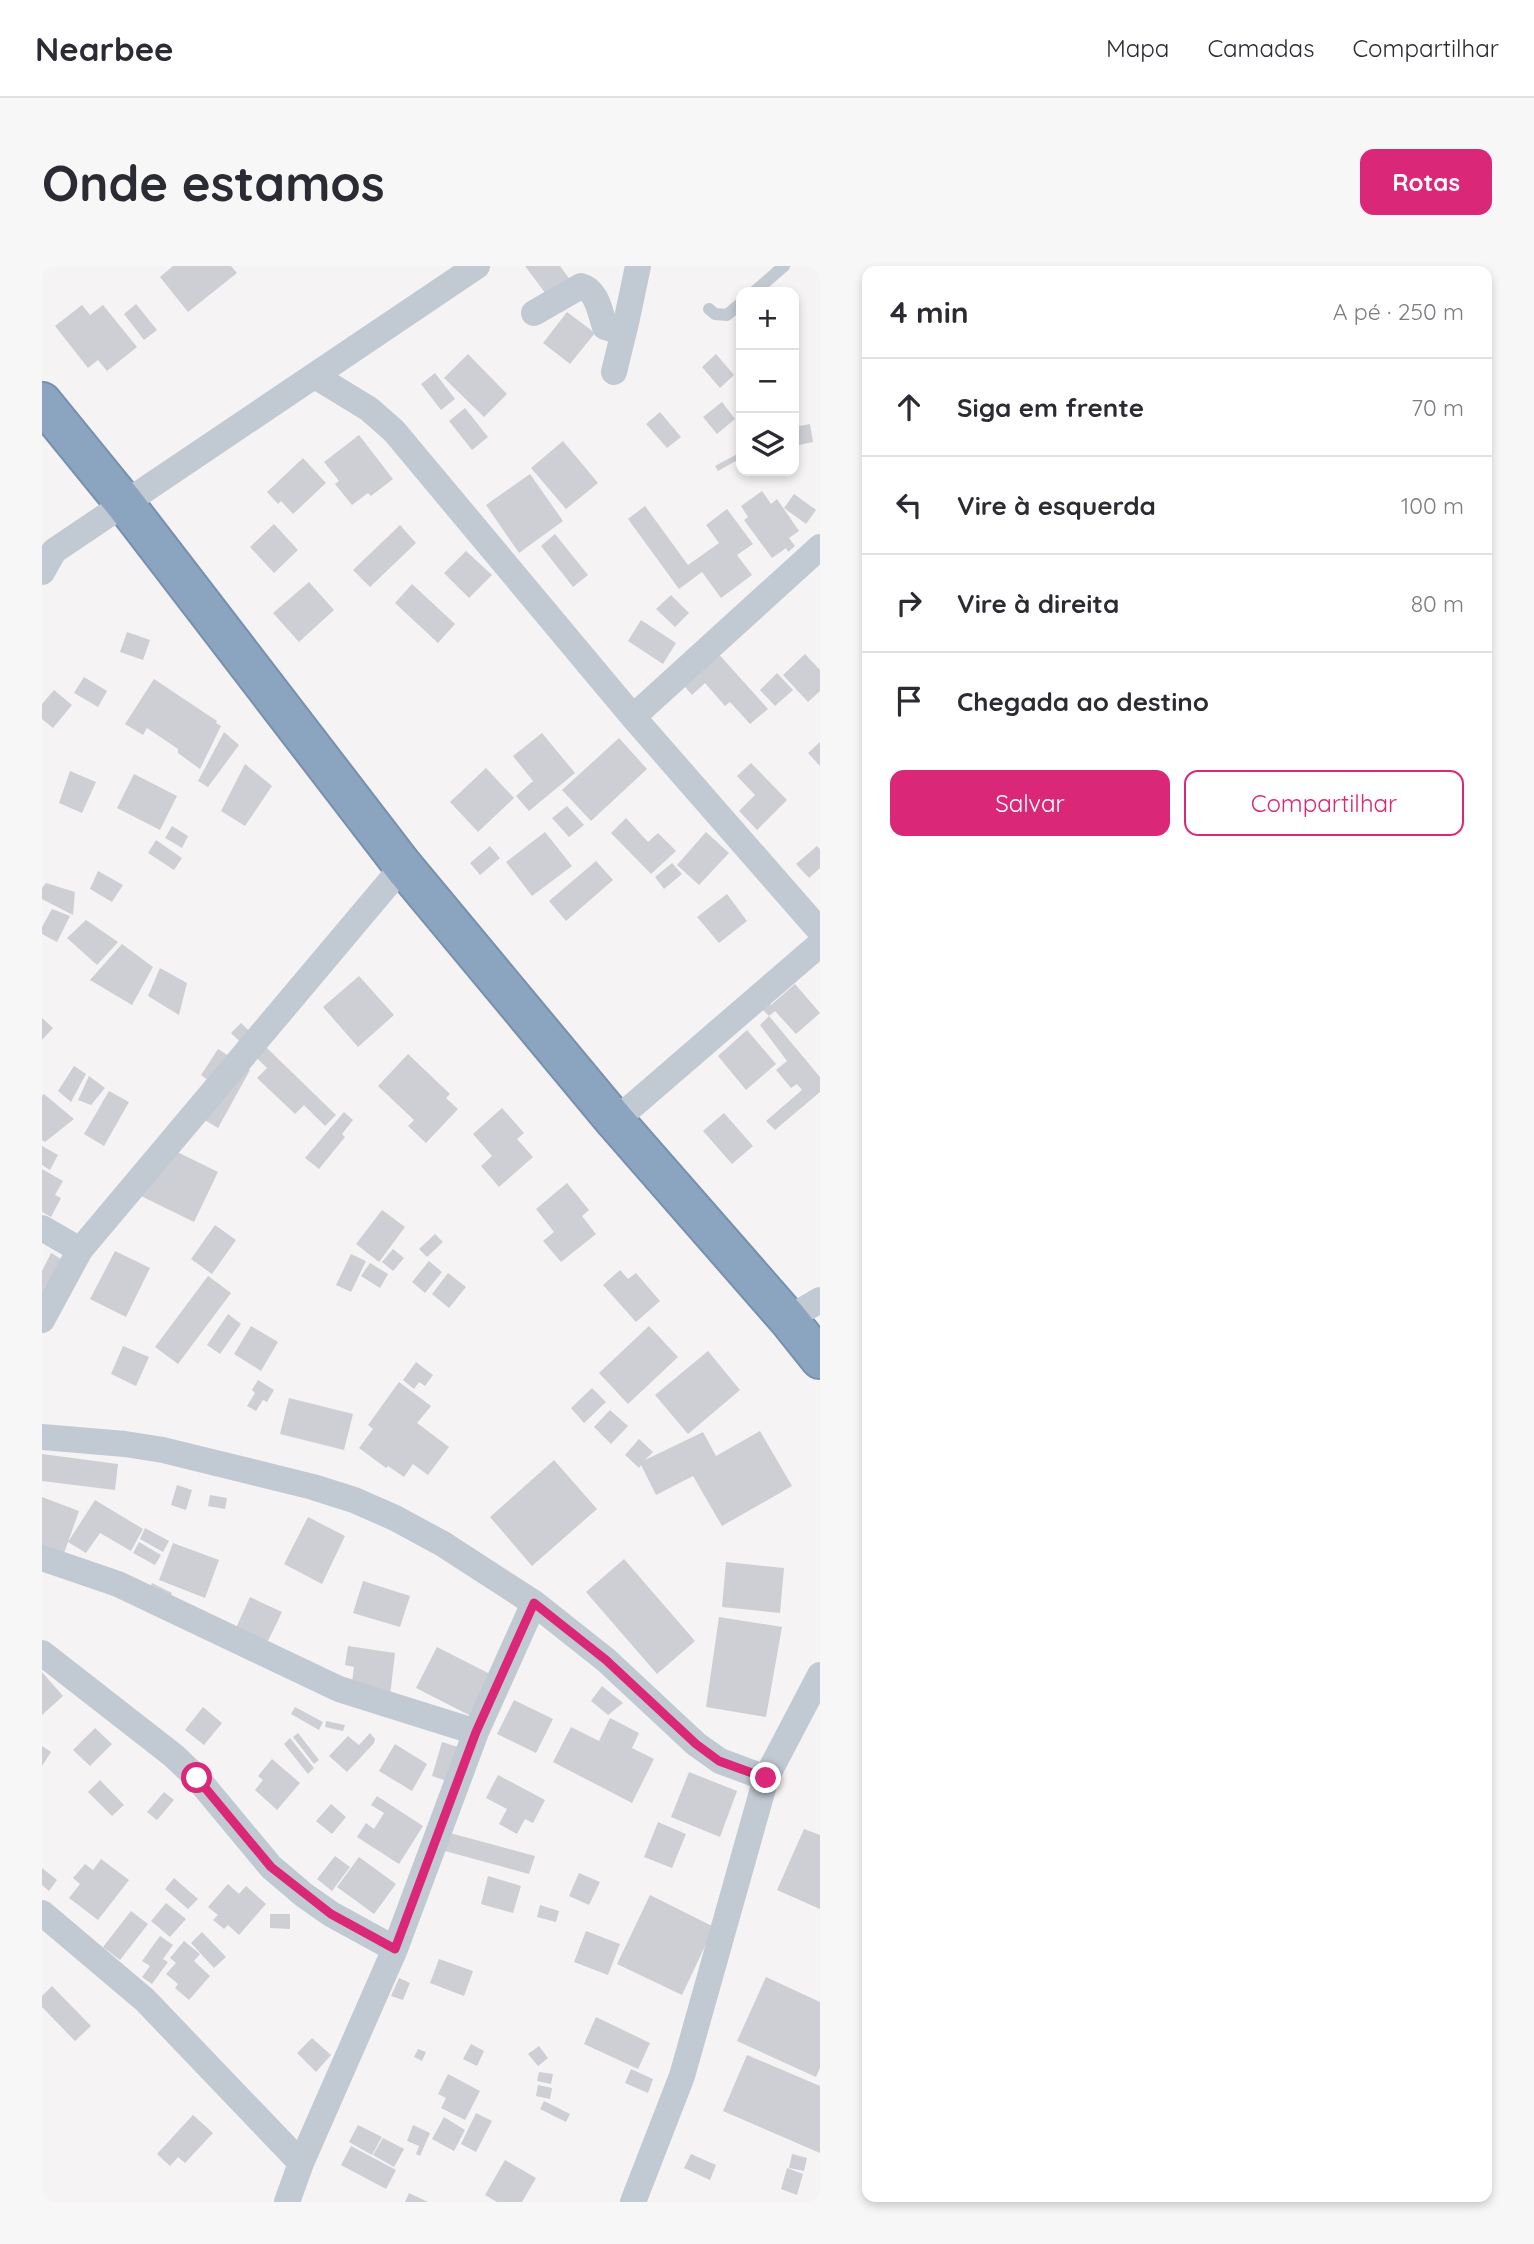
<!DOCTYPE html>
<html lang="pt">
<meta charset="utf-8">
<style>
:root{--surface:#fff;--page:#f7f7f7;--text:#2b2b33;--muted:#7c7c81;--line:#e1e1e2;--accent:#db2777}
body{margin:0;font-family:Quicksand,sans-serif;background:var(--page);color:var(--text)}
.controls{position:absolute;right:21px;top:21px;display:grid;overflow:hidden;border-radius:14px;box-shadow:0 4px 10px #0003}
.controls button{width:63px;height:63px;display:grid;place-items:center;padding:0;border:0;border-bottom:2px solid var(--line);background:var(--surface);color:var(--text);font:35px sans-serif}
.stop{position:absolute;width:21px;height:21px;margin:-16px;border:5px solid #db2777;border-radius:50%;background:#fff}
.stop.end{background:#db2777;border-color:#fff;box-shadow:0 2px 7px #0008}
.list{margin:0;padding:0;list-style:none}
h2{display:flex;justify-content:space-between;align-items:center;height:91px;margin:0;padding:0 28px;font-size:30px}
h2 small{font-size:23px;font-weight:400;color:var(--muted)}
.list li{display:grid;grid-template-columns:46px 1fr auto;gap:21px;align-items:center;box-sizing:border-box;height:98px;padding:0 28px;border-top:2px solid var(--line)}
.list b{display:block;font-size:26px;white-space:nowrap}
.list em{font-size:23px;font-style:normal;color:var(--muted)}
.actions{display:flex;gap:14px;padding:21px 28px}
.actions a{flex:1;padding:16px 0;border:2px solid var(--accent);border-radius:14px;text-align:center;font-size:24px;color:var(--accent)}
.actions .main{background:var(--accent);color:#fff}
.icon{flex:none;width:38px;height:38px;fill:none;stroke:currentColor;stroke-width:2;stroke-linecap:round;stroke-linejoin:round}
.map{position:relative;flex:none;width:778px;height:1936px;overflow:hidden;border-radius:14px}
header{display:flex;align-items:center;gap:42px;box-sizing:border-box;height:98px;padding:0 35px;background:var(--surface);border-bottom:2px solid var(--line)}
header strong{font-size:33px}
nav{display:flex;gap:38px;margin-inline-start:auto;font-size:24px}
.intro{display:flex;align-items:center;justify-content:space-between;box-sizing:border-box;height:168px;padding:0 42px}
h1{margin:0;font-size:49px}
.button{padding:18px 32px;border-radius:14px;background:var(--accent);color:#fff;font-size:24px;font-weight:700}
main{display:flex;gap:42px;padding:0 42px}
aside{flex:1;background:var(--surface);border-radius:14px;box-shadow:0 4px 10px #0003}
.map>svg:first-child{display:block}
</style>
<header>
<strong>Nearbee</strong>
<nav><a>Mapa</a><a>Camadas</a><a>Compartilhar</a></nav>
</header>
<div class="intro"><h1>Onde estamos</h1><a class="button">Rotas</a></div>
<main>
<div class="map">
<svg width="778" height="1936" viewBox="0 0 778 1936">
<rect width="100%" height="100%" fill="#f5f3f3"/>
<!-- building -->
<path fill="#cdcfd5" d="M 131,0 L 189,0 L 195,7 L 146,46 L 118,11 Z
M 483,0 L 518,0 L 529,15 L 507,32 Z
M 94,38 L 115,64 L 102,74 L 82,48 Z
M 40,39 L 48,49 L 61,39 L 95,81 L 65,105 L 56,94 L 46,102 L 13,60 Z
M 525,46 L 553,67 L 528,98 L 501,77 Z
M 426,88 L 465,128 L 442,151 L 402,112 Z
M 674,88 L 692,109 L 678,122 L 660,101 Z
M 393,107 L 413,133 L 399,144 L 379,118 Z
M 680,136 L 693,153 L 675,168 L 661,151 Z
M 423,142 L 446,171 L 430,184 L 407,155 Z
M 618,146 L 639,171 L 625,182 L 604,158 Z
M 768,158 L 771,176 L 752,180 L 752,161 Z
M 317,169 L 351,213 L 329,230 L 326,227 L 310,239 L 293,218 L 297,215 L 282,196 Z
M 521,175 L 556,217 L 524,243 L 489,202 Z
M 699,186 L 699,192 L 676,205 L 673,200 Z
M 261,192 L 284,217 L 251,248 L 239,235 L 236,238 L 225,226 Z
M 488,208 L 521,255 L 477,287 L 444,239 Z
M 720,225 L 729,238 L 735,233 L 757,265 L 747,272 L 753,280 L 746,286 L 744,282 L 730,292 L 702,254 L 706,251 L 699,240 Z
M 752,228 L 774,244 L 764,258 L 742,242 Z
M 603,240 L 646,299 L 677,277 L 664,259 L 685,243 L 711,278 L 695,289 L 710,309 L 679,332 L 660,306 L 637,323 L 586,253 Z
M 232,258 L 256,284 L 232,307 L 208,281 Z
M 358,259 L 374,277 L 328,321 L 311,304 Z
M 513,268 L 546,309 L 531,321 L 499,280 Z
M 424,285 L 450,309 L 427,332 L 402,307 Z
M 267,316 L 292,344 L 257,376 L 231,347 Z
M 370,318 L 413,358 L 396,377 L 353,337 Z
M 629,329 L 647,347 L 633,361 L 614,343 Z
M 599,354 L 634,377 L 621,398 L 586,375 Z
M 85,366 L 108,374 L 101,394 L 78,386 Z
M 673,384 L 726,443 L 708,458 L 688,436 L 683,440 L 663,417 L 650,429 L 638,415 Z
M 763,388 L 778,404 L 778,425 L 766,436 L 741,409 Z
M 735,407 L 751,424 L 733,440 L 718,424 Z
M 42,411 L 65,425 L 56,441 L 32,427 Z
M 112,413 L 175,455 L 174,457 L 179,460 L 158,503 L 136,487 L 136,483 L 105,462 L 101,469 L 83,458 Z
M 12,424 L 30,439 L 11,462 L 0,453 L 0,438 Z
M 182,466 L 197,479 L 166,521 L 156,515 Z
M 500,467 L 533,507 L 487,545 L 474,530 L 491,515 L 471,490 Z
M 577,472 L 605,503 L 549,555 L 520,524 Z
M 778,476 L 778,500 L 766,487 Z
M 709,497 L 745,534 L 715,564 L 697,545 L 713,529 L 695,510 Z
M 203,498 L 230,520 L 203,560 L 179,545 Z
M 444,502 L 472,532 L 436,566 L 408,536 Z
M 28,505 L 54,516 L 40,547 L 17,537 Z
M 92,508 L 135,530 L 118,564 L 75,542 Z
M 525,540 L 542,559 L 527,571 L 510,552 Z
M 584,552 L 606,576 L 616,567 L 634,585 L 609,608 L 569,567 Z
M 130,560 L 146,570 L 140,582 L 123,572 Z
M 503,566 L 530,600 L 490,630 L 464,596 Z
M 664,566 L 687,587 L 657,619 L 635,599 Z
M 114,574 L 140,592 L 132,604 L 106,587 Z
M 448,580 L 458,592 L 438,609 L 428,597 Z
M 775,580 L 778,583 L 778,602 L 767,612 L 754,598 Z
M 554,595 L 571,614 L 524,655 L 507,635 Z
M 630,597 L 640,608 L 622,623 L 613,611 Z
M 56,605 L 81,619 L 70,636 L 48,623 Z
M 4,617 L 33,626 L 31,649 L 0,633 L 0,622 Z
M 685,628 L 705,655 L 677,677 L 655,651 Z
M 10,643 L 28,650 L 15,676 L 0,668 L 0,661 Z
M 44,654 L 76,676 L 55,699 L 25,672 Z
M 80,678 L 111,701 L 90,739 L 48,714 Z
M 118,702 L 145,717 L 137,749 L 106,730 Z
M 317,710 L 352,749 L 316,781 L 281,741 Z
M 753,718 L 778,747 L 754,768 L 733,745 L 727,750 L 719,742 L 725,736 L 729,739 Z
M 727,750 L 778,811 L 778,826 L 733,864 L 724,855 L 760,824 L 755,818 L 749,822 L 734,804 L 745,795 L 718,759 Z
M 0,752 L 11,762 L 0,774 Z
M 199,757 L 294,849 L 283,860 L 262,839 L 253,848 L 215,812 L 225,802 L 189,767 Z
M 705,764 L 734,798 L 704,824 L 676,790 Z
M 176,783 L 208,804 L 176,862 L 149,846 L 167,815 L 159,809 Z
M 366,788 L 408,828 L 404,832 L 416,843 L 384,877 L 366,860 L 372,854 L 336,820 Z
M 32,800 L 44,808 L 29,836 L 16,825 Z
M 47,810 L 63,822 L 49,839 L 36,834 Z
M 67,825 L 87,836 L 62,880 L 42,868 Z
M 2,828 L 32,853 L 3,876 L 0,874 L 0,830 Z
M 460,842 L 482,867 L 475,873 L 491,891 L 457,921 L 439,900 L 450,890 L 431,868 Z
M 302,846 L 311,854 L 300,868 L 303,871 L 277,903 L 263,892 Z
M 682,847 L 711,880 L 690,898 L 661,865 Z
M 0,880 L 16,889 L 8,904 L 0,899 Z
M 123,880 L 176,906 L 152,956 L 99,930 Z
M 0,903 L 21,915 L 13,929 L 19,932 L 9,951 L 0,946 Z
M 525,917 L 547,944 L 540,950 L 554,968 L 519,996 L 501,975 L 512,966 L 494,943 Z
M 340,944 L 363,961 L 337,996 L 314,978 Z
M 173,959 L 194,974 L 170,1008 L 149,993 Z
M 393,968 L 401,976 L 385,991 L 377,983 Z
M 351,983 L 362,992 L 351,1005 L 340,996 Z
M 73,985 L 108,1002 L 84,1051 L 48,1033 Z
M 9,987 L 26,997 L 0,1047 L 0,1005 Z
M 309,988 L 324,995 L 309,1026 L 294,1019 Z
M 387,995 L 400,1006 L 383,1027 L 370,1016 Z
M 328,997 L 346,1008 L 338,1022 L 319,1010 Z
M 578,1004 L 586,1013 L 594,1007 L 618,1035 L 594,1056 L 561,1019 Z
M 406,1007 L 424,1021 L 407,1042 L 390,1028 Z
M 166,1010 L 189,1027 L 136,1098 L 113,1081 Z
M 186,1048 L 199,1058 L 178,1088 L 165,1079 Z
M 209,1060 L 236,1076 L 219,1105 L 192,1088 Z
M 607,1060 L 636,1091 L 586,1138 L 557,1107 Z
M 81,1080 L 107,1091 L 94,1120 L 69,1108 Z
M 666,1085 L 698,1124 L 646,1168 L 613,1129 Z
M 374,1096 L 391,1109 L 383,1120 L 377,1116 L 372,1123 L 361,1114 Z
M 216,1114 L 232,1124 L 225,1136 L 221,1134 L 214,1145 L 205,1140 L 213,1127 L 210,1124 Z
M 357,1116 L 389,1140 L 375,1157 L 407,1181 L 386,1209 L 371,1198 L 362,1211 L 346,1200 L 344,1202 L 317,1182 L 331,1163 L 326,1159 Z
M 550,1122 L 564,1136 L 542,1157 L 529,1142 Z
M 247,1132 L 311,1148 L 302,1184 L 238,1168 Z
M 568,1144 L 586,1160 L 569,1178 L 552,1161 Z
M 718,1165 L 750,1220 L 680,1260 L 651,1210 L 614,1229 L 599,1199 L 597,1202 L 583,1189 L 597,1173 L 611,1186 L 603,1194 L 661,1166 L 674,1190 Z
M 0,1188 L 76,1198 L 73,1224 L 0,1215 Z
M 512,1194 L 555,1243 L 490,1300 L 448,1251 Z
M 135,1219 L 150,1224 L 144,1244 L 129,1239 Z
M 168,1229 L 185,1232 L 183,1243 L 166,1240 Z
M 0,1231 L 37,1245 L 20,1293 L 0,1285 Z
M 53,1234 L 101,1263 L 89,1285 L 58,1267 L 44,1287 L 26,1276 Z
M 266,1251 L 303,1270 L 280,1318 L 242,1298 Z
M 103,1262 L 127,1275 L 121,1286 L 98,1273 Z
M 97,1276 L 119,1289 L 113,1299 L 91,1287 Z
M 131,1277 L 177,1294 L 163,1332 L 117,1314 Z
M 582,1293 L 653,1375 L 615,1408 L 544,1326 Z
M 684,1296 L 742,1302 L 738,1347 L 680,1341 Z
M 321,1315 L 368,1330 L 358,1361 L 311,1347 Z
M 110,1317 L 130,1327 L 124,1339 L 105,1329 Z
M 208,1331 L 240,1346 L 224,1379 L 193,1364 Z
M 677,1351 L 740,1361 L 724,1451 L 664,1441 Z
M 306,1380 L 353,1387 L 348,1430 L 309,1424 L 312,1401 L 303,1399 Z
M 395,1381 L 450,1409 L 429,1450 L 374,1422 Z
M 0,1406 L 21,1430 L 0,1449 Z
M 560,1420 L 581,1437 L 566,1449 L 549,1435 Z
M 472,1434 L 511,1453 L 494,1487 L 455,1468 Z
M 161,1441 L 180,1457 L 162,1479 L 143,1464 Z
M 253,1441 L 281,1456 L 277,1464 L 249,1448 Z
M 568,1452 L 597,1467 L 590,1482 L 612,1493 L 590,1537 L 511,1496 L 529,1461 L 557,1475 Z
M 284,1455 L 303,1459 L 301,1465 L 283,1461 Z
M 53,1462 L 70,1478 L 48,1500 L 31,1484 Z
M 256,1467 L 277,1494 L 272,1498 L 251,1471 Z
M 328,1467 L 333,1473 L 332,1477 L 305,1506 L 287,1490 L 306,1470 L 317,1479 Z
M 248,1472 L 272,1502 L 266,1508 L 242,1478 Z
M 400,1476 L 419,1482 L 408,1516 L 390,1510 Z
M 353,1478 L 385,1498 L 370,1525 L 337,1505 Z
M 0,1480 L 9,1486 L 0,1500 Z
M 230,1493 L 258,1517 L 235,1544 L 213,1524 L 221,1514 L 216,1510 Z
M 647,1506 L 695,1525 L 678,1571 L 629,1551 Z
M 456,1509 L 503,1534 L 491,1557 L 483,1553 L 475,1568 L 457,1558 L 465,1543 L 444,1532 Z
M 58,1514 L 82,1539 L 70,1550 L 46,1526 Z
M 122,1526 L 132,1534 L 115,1554 L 105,1546 Z
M 335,1530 L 381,1560 L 357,1598 L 315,1571 L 324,1557 L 332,1563 L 342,1547 L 329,1539 Z
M 289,1538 L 304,1551 L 290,1568 L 274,1555 Z
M 616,1556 L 644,1568 L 630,1602 L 602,1591 Z
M 762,1563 L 778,1569 L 778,1643 L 735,1624 Z
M 408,1567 L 493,1590 L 487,1608 L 403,1585 Z
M 293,1590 L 308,1601 L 290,1625 L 275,1613 Z
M 317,1591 L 354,1618 L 332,1648 L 295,1621 Z
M 59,1593 L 87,1614 L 56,1654 L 27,1632 L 38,1618 L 31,1612 L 43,1598 L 51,1604 Z
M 0,1602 L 15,1614 L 7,1625 L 0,1619 Z
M 537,1607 L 558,1616 L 547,1639 L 527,1630 Z
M 446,1610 L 479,1620 L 471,1647 L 439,1638 Z
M 132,1612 L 156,1633 L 146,1643 L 123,1623 Z
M 186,1618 L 197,1628 L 204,1620 L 224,1638 L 197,1669 L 186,1659 L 182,1663 L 171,1654 L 176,1649 L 166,1641 Z
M 608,1629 L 672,1661 L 640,1729 L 575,1698 Z
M 124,1637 L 144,1653 L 128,1671 L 109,1655 Z
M 498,1639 L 517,1645 L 514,1656 L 495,1651 Z
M 89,1645 L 106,1658 L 78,1694 L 61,1681 Z
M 228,1648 L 248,1648 L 248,1663 L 228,1662 Z
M 544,1665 L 578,1678 L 566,1709 L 532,1696 Z
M 160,1666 L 184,1691 L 172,1702 L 149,1677 Z
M 118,1670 L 131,1679 L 121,1693 L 126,1696 L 110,1718 L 100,1711 L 108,1700 L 100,1695 Z
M 142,1675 L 158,1688 L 152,1695 L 168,1710 L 147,1734 L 133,1722 L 136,1718 L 124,1708 L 134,1697 L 128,1692 Z
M 397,1693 L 431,1705 L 422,1730 L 388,1717 Z
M 724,1711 L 778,1736 L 778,1802 L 774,1811 L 695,1775 Z
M 357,1712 L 368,1717 L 361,1734 L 349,1730 Z
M 10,1720 L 49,1760 L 33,1775 L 0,1741 L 0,1730 Z
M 554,1751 L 608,1777 L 596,1803 L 542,1778 Z
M 270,1772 L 289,1789 L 274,1806 L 255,1787 Z
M 429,1778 L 442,1785 L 435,1800 L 421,1793 Z
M 497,1780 L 506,1792 L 496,1800 L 486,1788 Z
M 376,1783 L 384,1786 L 380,1795 L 372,1791 Z
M 705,1789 L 778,1820 L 778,1887 L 681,1845 Z
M 589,1803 L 611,1813 L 606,1827 L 583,1817 Z
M 497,1806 L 511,1808 L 509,1818 L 495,1815 Z
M 406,1808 L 438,1825 L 423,1854 L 399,1842 L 404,1832 L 396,1828 Z
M 496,1819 L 510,1822 L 508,1833 L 494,1830 Z
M 502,1835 L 528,1848 L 524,1856 L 498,1843 Z
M 434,1847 L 450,1855 L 434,1886 L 419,1878 Z
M 151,1849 L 171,1867 L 143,1897 L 136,1891 L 128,1900 L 115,1888 Z
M 402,1851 L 423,1864 L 412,1885 L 390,1873 Z
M 316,1859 L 340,1871 L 330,1889 L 307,1876 Z
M 371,1859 L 388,1867 L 378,1890 L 374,1888 L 377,1880 L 365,1875 Z
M 341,1872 L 362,1883 L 352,1901 L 331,1889 Z
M 309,1880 L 354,1904 L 344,1923 L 299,1899 Z
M 649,1888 L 674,1899 L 668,1914 L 642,1902 Z
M 750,1888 L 765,1892 L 762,1905 L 747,1902 Z
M 463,1894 L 494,1912 L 480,1936 L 455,1936 L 443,1929 Z
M 745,1902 L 761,1908 L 755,1929 L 739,1923 Z
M 367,1927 L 386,1936 L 363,1936 Z"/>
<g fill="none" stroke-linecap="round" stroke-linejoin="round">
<defs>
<path id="highway" d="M 0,136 L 83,238 L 361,600 L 573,855 L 746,1053 L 778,1093"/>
</defs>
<!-- highway casing -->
<use href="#highway" stroke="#7690ad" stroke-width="42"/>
<!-- lane -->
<path stroke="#c1cad2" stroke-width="12" d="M 712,26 L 742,0
M 667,43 L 673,48 L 685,49 L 699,37"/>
<!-- street -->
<path stroke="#c1cad2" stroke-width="26" d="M 492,47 L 539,20 C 555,24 558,46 563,61 L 573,64 L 584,57 L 596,0
M 572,106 L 584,57
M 273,110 L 327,143 L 352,165 L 591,451 L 778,665
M 0,306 L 12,285 L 435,0
M 591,451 L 778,281
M 573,855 L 778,678
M 0,962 L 38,984
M 746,1053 L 778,1034
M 0,1054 L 38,984 L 361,600
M 0,1171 L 83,1178 L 121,1184 L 271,1221 L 312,1234 L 353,1252 L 401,1278 L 492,1337 L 564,1394 L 654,1478 L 678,1495 L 724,1512
M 0,1292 L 76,1318 L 297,1423 L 434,1466
M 0,1387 L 132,1490 L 155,1512 L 229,1601 L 262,1629 L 289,1648 L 353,1683
M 0,1647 L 103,1734 L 259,1897
M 245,1936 L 259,1897 L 353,1683 L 434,1466 L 492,1337
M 591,1936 L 640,1810 L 724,1512 L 778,1409"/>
<!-- highway -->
<use href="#highway" stroke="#8ba5c1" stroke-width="38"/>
</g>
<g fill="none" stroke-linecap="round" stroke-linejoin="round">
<!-- route -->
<path stroke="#db2777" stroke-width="9" d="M 155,1512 L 229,1601 L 289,1648 L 353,1683 L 434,1466 L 492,1337 L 564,1394 L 654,1478 L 677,1495 L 724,1512"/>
</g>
</svg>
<div class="controls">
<button>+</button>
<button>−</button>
<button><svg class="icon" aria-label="layers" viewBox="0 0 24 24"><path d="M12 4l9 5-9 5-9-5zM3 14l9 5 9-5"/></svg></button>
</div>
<div class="stop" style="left:155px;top:1512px"></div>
<div class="stop end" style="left:724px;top:1512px"></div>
</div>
<aside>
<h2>4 min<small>A pé · 250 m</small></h2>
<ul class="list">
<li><svg class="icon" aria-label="ahead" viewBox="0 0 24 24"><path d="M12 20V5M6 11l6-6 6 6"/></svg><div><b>Siga em frente</b></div><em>70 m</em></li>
<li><svg class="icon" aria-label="left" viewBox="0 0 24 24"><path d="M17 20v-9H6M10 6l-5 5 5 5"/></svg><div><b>Vire à esquerda</b></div><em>100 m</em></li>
<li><svg class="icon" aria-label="right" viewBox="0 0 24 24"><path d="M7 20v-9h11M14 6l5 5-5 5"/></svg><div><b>Vire à direita</b></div><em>80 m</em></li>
<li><svg class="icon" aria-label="arrive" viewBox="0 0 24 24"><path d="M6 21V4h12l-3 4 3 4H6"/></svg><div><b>Chegada ao destino</b></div></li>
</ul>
<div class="actions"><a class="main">Salvar</a><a>Compartilhar</a></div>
</aside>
</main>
